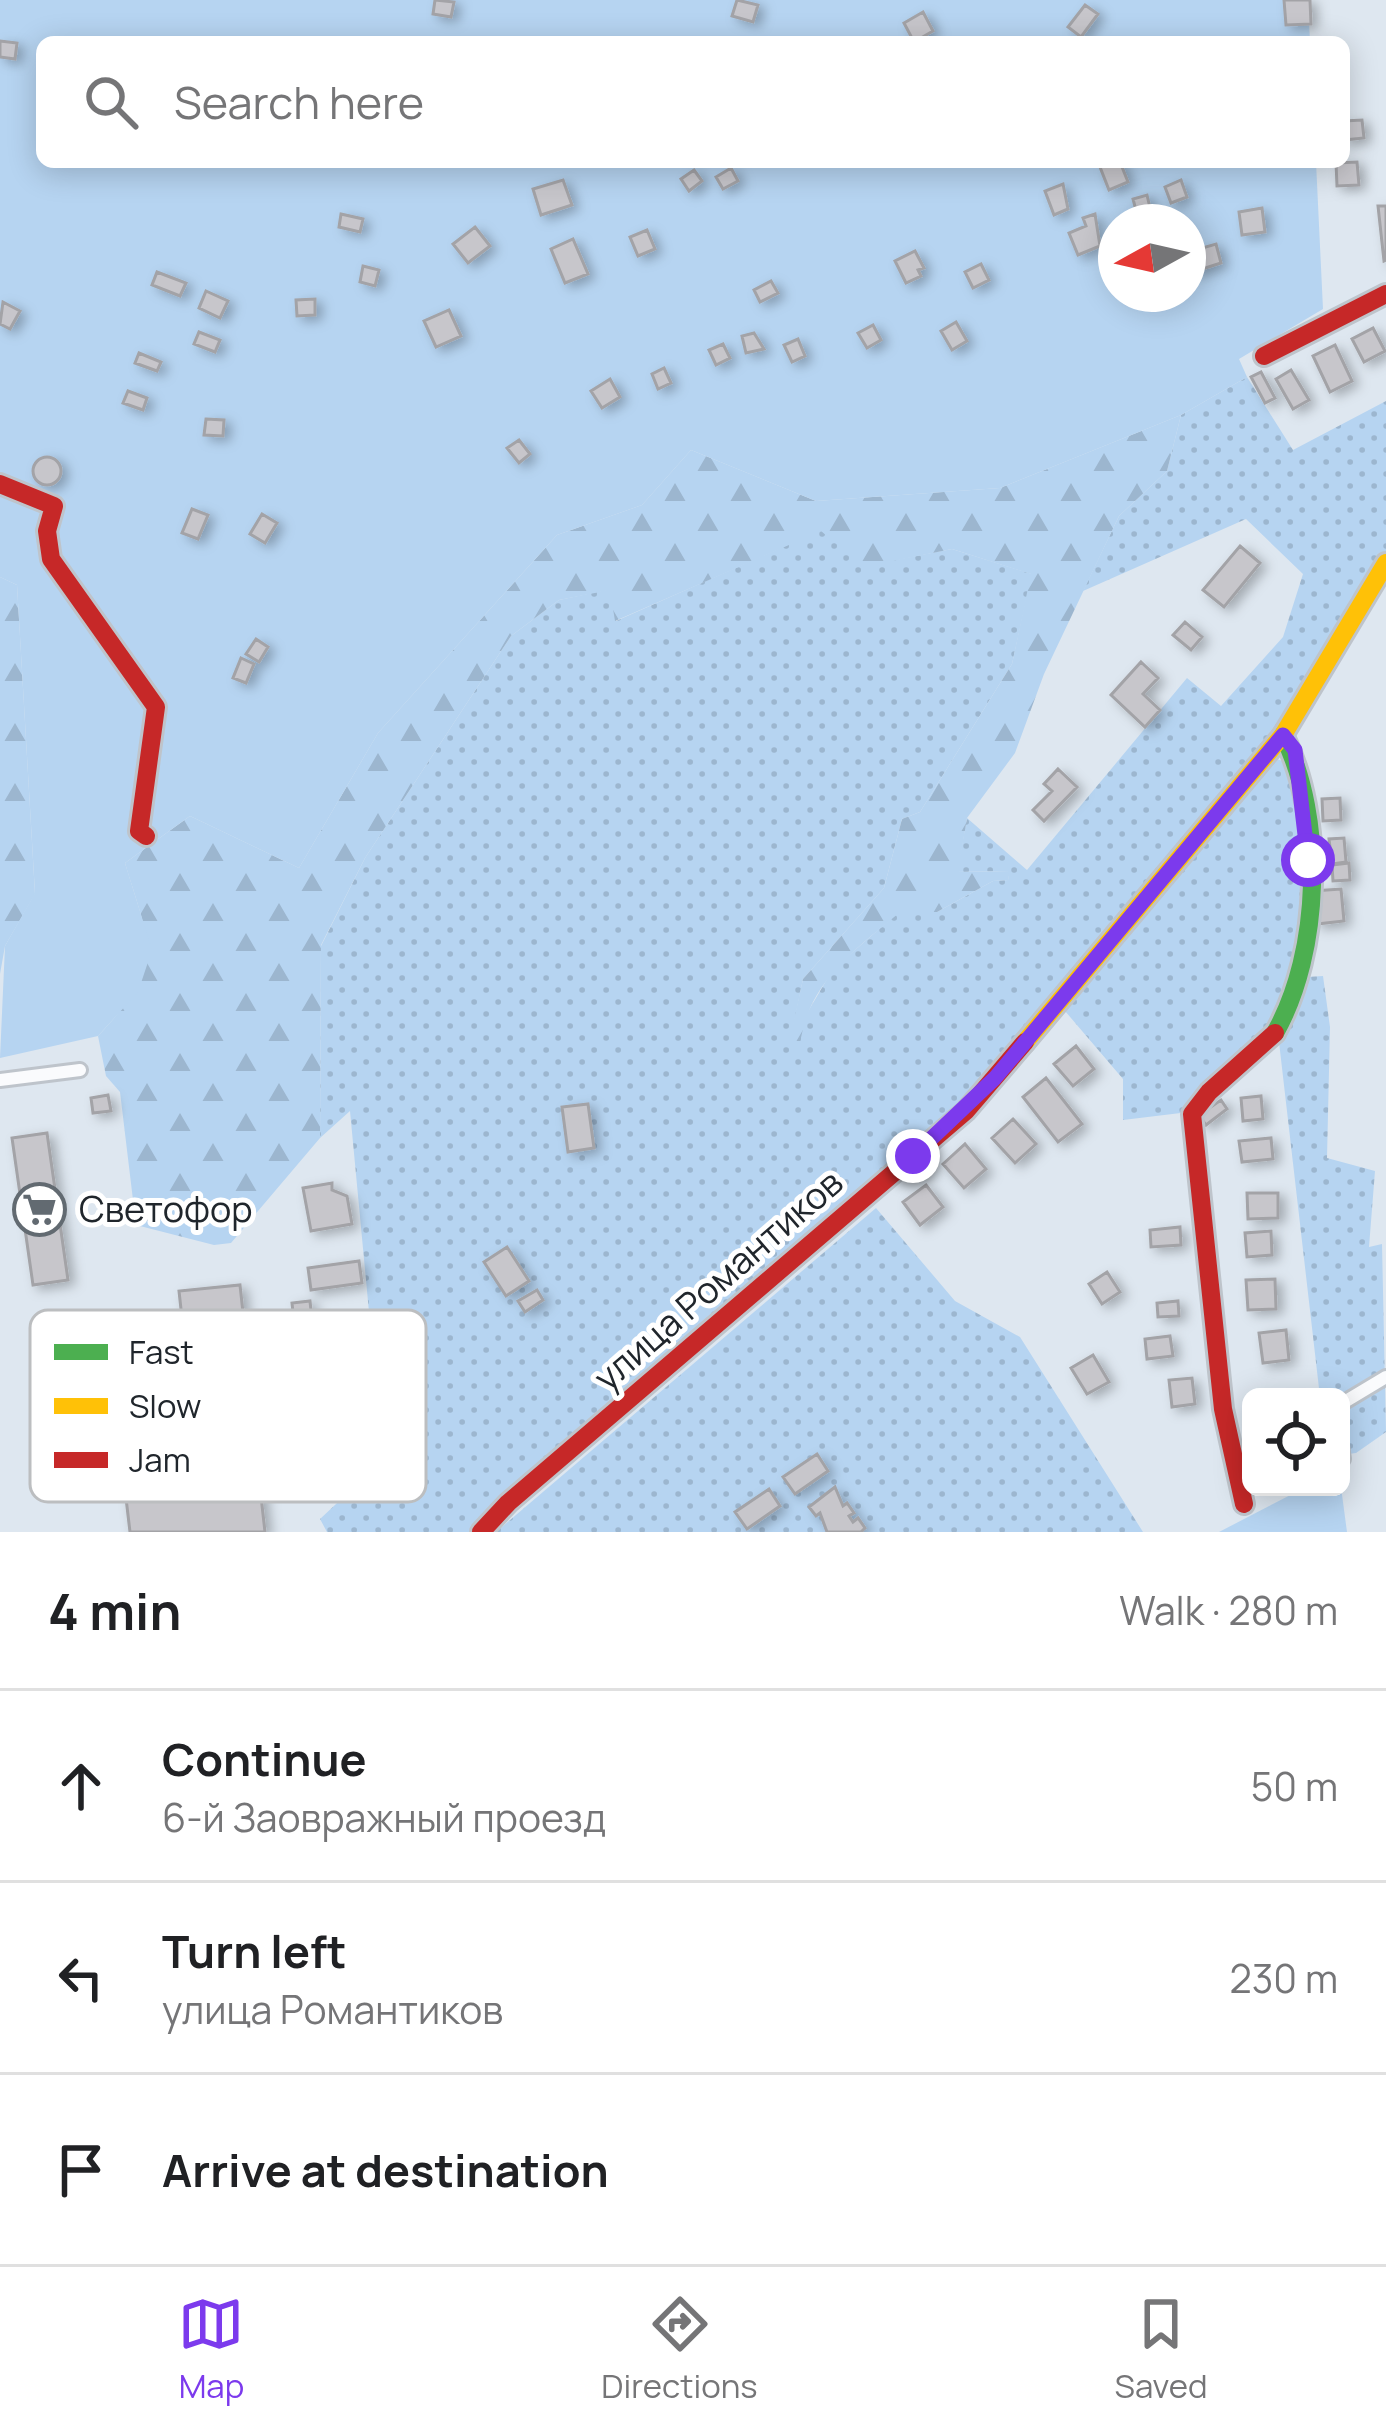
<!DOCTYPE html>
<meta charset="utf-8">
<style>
:root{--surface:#fff;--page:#f2f2f2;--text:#202124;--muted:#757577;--line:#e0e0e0;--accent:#7c3aed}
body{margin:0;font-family:Manrope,sans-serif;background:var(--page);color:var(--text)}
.controls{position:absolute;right:36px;bottom:36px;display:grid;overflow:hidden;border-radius:18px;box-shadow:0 6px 30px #0003}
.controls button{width:108px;height:108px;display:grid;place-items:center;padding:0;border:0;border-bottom:3px solid var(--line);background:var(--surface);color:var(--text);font:60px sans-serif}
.compass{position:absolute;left:1098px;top:204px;width:108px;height:108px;border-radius:50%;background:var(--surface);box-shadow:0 6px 30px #0003;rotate:262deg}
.stop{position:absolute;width:36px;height:36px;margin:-27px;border:9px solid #7c3aed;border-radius:50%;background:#fff}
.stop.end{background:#7c3aed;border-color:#fff;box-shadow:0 3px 12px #0008}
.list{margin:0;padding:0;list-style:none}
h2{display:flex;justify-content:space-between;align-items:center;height:156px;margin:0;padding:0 48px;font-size:51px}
h2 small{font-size:39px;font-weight:400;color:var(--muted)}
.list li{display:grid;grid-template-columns:78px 1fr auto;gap:36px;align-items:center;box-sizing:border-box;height:192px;padding:0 48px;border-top:3px solid var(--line)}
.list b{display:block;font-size:45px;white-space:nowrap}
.list p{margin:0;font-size:39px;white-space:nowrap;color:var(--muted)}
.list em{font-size:39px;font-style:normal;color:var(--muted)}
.icon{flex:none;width:66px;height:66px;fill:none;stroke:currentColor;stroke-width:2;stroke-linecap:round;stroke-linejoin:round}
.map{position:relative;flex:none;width:1386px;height:1532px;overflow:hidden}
.search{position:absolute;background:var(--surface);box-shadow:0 6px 30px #0003;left:36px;right:36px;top:36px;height:132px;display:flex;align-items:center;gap:30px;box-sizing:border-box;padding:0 42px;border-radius:18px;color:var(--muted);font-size:45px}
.sheet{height:732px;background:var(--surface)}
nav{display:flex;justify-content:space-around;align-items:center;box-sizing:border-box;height:168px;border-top:3px solid var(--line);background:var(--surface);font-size:33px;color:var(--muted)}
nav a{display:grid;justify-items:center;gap:6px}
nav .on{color:var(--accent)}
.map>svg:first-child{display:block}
</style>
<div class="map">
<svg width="1386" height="1532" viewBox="0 0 1386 1532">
<defs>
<pattern id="grass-dots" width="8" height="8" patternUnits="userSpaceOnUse" patternTransform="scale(3)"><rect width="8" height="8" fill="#b6d4f1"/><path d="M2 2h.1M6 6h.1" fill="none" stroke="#9cb6cf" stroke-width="1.8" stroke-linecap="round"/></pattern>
<pattern id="forest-firs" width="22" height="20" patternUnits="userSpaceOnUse" patternTransform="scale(3)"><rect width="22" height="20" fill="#b6d4f1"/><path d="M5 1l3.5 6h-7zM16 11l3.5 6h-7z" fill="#9cb6cf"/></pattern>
<filter id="shadow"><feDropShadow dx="6" dy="4" stdDeviation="6" flood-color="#0004"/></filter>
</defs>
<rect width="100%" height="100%" fill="#dee7f0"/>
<!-- grass -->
<path fill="url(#grass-dots)" d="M 1247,377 L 1293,450 L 1386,401 L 1386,553 L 1351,598 L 1296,710 L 962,1106 L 502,1496 L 469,1532 L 327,1532 L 320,1519 L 383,1460 L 350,1111 L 320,1138 L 321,946 L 365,858 L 511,636 L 559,600 L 611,589 L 616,621 L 821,530 L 864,566 L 952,549 L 1032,574 L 1012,664 L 920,812 L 902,819 L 884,888 L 803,979 L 790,1042 L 833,969 L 900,911 L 937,912 L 993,881 L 1008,880 L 1009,871 L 957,872 L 967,818 L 1027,870 L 1187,678 L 1221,706 L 1283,637 L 1303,574 L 1246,519 L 1083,591 L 1119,516 L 1167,471 L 1181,415 Z
M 1277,759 L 1291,764 C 1314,832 1299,908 1291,978 L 1323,976 L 1330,1027 L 1327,1158 L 1375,1171 L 1369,1247 L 1382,1244 L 1386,1432 L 1356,1453 L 1341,1455 L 1341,1397 L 1320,1397 L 1279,1042 L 1189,1112 L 1123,1120 L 1123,1079 L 1065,1011 Z
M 876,1208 L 955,1301 L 1020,1337 L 1143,1532 L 496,1532 Z"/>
<!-- forest -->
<path fill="url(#forest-firs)" d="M 1181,415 L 1167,471 L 1119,516 L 1044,674 L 1015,753 L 967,818 L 958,872 L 1010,871 L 1008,880 L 993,881 L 937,912 L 900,912 C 854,951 809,981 800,1044 L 789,1042 L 803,979 L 884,888 L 902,819 L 920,812 L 1012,664 L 1031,574 L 952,549 L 864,567 L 821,531 L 615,621 L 610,590 L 559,600 L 511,636 L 365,858 L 321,945 L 320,1138 L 231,1243 L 214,1245 L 136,1225 L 120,1092 L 106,1076 L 98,1036 C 166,963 152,953 125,863 L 190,816 L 299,868 L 378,733 L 557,535 L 642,505 L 691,450 L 816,501 L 1000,488 Z
M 0,577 L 17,585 L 35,894 L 5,946 L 0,974 Z"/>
<!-- garden -->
<path fill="#b6d4f1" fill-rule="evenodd" d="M 0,0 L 1308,0 L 1310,42 L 42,42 L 42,162 L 1316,162 L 1323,309 L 1239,359 L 1247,377 L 1181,415 L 1000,488 L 816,501 L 691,450 L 642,505 L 557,535 L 378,733 L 299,868 L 190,816 L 125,863 L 152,950 L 138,992 L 98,1036 L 0,1058 L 5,946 L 35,893 L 17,585 L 0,577 ZM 1116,222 L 1188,222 L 1188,294 L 1116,294 Z
M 1306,1487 L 1341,1487 L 1347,1532 L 1219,1532 Z"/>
<!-- building -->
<path fill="#c7c6cb" stroke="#a3a3a7" stroke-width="3" filter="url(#shadow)" d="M 435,0 L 454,2 L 451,17 L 433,14 Z
M 737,0 L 758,5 L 753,22 L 732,16 Z
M 1284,0 L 1310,0 L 1311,24 L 1286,25 Z
M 1085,5 L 1098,14 L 1081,37 L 1068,27 Z
M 923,12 L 933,31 L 914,42 L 904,23 Z
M 0,41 L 17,43 L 15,59 L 0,57 Z
M 1362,120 L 1364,138 L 1344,140 L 1344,121 Z
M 1105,162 L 1120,162 L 1128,182 L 1109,190 L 1100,167 Z
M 1357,162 L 1359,185 L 1337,186 L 1336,163 Z
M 731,168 L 738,181 L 723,189 L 716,177 Z
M 694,170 L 702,181 L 689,191 L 681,179 Z
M 563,180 L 572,205 L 541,215 L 533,189 Z
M 1181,180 L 1187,197 L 1171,203 L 1165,187 Z
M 1063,184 L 1068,209 L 1054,215 L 1045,191 Z
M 1147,195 L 1151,212 L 1158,222 L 1139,222 L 1133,199 Z
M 1378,206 L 1386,206 L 1386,260 L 1384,261 Z
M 1262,208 L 1265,232 L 1242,235 L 1239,212 Z
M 341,214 L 363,219 L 360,232 L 339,227 Z
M 1095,214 L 1100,246 L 1078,255 L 1069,233 L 1086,226 L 1083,218 Z
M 475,227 L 490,246 L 468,263 L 453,244 Z
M 647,230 L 655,249 L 638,256 L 630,237 Z
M 573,239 L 588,274 L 565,283 L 551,249 Z
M 1216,244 L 1221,263 L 1193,272 L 1188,252 Z
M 915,251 L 924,268 L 918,270 L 921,276 L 906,283 L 895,261 Z
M 981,264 L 989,280 L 973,288 L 965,272 Z
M 363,266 L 379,270 L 375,286 L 360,282 Z
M 157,272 L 186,283 L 180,296 L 152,285 Z
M 771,281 L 778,293 L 760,302 L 754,290 Z
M 206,291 L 228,301 L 220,318 L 199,308 Z
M 315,299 L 315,315 L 297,316 L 296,300 Z
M 3,302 L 20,311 L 10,329 L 0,324 Z
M 449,310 L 461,336 L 436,347 L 424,321 Z
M 956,322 L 967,341 L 952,350 L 941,331 Z
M 873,325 L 881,340 L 867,348 L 858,333 Z
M 1373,328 L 1385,351 L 1364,362 L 1352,339 Z
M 199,332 L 220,340 L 215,352 L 194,344 Z
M 754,333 L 764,349 L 746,353 L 742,336 Z
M 798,339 L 805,356 L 792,362 L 784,345 Z
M 723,344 L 730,358 L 716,365 L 709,350 Z
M 1335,345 L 1352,381 L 1330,392 L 1313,356 Z
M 139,353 L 161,362 L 157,371 L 135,363 Z
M 664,368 L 671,383 L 658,389 L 652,374 Z
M 1291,370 L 1309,400 L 1293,409 L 1276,379 Z
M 1261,372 L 1275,398 L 1265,403 L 1251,377 Z
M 610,379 L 620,397 L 602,408 L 591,391 Z
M 128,391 L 147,398 L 143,410 L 123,403 Z
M 206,419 L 224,420 L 223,436 L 204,435 Z
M 519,440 L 530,454 L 519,463 L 507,448 Z
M33 471a14 14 0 1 1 28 0a14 14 0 1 1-28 0Z
M 192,509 L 208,515 L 198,539 L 182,533 Z
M 262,514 L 277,523 L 265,543 L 250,534 Z
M 1240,546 L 1260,563 L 1224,607 L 1203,590 Z
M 1185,622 L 1202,637 L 1191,650 L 1173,635 Z
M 256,639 L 268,647 L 259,662 L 246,654 Z
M 241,658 L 254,664 L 246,683 L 233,678 Z
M 1141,662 L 1158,678 L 1143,694 L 1160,710 L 1145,727 L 1111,695 Z
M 1058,769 L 1077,787 L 1044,821 L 1033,810 L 1052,791 L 1044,784 Z
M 1340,798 L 1341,820 L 1323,821 L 1322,799 Z
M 1344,838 L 1346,862 L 1332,864 L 1329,839 Z
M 1349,863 L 1350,880 L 1333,881 L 1332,865 Z
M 1341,889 L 1344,921 L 1317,924 L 1313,891 Z
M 1076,1046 L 1094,1069 L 1073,1086 L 1054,1064 Z
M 1046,1078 L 1082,1124 L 1058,1142 L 1023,1097 Z
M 108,1095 L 111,1111 L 93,1113 L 91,1098 Z
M 1261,1096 L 1263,1119 L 1243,1121 L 1241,1098 Z
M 1221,1100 L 1227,1109 L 1206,1125 L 1199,1115 Z
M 588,1104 L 594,1148 L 568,1152 L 562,1107 Z
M 1013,1119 L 1036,1144 L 1015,1163 L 992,1138 Z
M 47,1133 L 68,1280 L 33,1285 L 12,1138 Z
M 1271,1138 L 1273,1159 L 1242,1162 L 1239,1141 Z
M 965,1144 L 986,1169 L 964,1188 L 943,1164 Z
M 332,1183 L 332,1190 L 347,1196 L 352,1224 L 311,1231 L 303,1188 Z
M 926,1185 L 943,1207 L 920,1225 L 903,1202 Z
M 1247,1193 L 1278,1193 L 1278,1218 L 1248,1219 Z
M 1180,1227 L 1181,1245 L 1151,1247 L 1150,1230 Z
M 1271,1231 L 1272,1255 L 1247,1257 L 1245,1233 Z
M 507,1247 L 529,1281 L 506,1296 L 484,1262 Z
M 359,1261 L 362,1283 L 311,1290 L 308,1268 Z
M 1107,1272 L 1120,1292 L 1102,1304 L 1089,1284 Z
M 1275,1279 L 1276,1309 L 1248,1310 L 1246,1280 Z
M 240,1285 L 251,1386 L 190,1392 L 179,1291 Z
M 537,1290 L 543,1300 L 525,1312 L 518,1301 Z
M 310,1301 L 318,1378 L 300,1380 L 292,1303 Z
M 1178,1301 L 1179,1316 L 1158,1317 L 1157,1303 Z
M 1286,1330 L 1289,1360 L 1263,1363 L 1259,1333 Z
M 1170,1336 L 1173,1356 L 1147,1359 L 1145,1339 Z
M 1093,1355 L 1109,1382 L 1087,1394 L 1071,1368 Z
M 1192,1378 L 1195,1404 L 1172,1407 L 1169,1380 Z
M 254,1434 L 265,1532 L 130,1532 L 121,1456 L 224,1445 L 223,1438 Z
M 817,1454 L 828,1471 L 795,1494 L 783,1477 Z
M 835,1487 L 843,1506 L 847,1503 L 854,1513 L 849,1516 L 853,1522 L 858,1518 L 865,1528 L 861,1532 L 827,1532 L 820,1513 L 816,1516 L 809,1507 Z
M 769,1489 L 780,1506 L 747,1529 L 735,1512 Z"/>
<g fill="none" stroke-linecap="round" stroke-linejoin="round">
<defs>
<path id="street" d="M 0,1080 L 80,1070
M 1341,1404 L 1386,1377
M 1341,1445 L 1343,1459"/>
<path id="fast" d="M 1275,1033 C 1321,952 1325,818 1283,735"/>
<path id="slow" d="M 1025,1042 L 1283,735 L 1386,563"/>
<path id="jam" d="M 1264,356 L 1386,294
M 0,484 L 54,506 L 47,531 L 51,559 L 156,707 L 139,831 L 146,836
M 1244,1504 L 1223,1409 L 1192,1114 L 1209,1092 L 1275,1033
M 481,1532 L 508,1503 L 966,1111 L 1025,1042"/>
</defs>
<!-- street casing -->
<use href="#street" stroke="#bec4cb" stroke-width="18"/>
<!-- fast casing -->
<use href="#fast" stroke="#bec4cb" stroke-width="24"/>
<!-- slow casing -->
<use href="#slow" stroke="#bec4cb" stroke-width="24"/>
<!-- jam casing -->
<use href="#jam" stroke="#bec4cb" stroke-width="24"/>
<!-- street -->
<use href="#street" stroke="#fafbfd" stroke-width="12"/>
<!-- fast -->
<use href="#fast" stroke="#4caf50" stroke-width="18"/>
<!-- slow -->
<use href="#slow" stroke="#ffc107" stroke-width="18"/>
<!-- jam -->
<use href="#jam" stroke="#c62828" stroke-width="18"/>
</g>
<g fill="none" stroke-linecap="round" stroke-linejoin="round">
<!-- route -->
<path stroke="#7c3aed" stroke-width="15" d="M 913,1156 L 995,1078 L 1283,735 L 1295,750 L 1308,860"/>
</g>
<!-- icons -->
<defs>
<symbol id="supermarket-ring" viewBox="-11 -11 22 22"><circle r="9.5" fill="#fff" stroke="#626a71" stroke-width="1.5"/><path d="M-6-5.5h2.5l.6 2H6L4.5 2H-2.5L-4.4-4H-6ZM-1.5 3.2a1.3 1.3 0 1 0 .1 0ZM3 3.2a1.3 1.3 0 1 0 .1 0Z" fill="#626a71"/></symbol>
</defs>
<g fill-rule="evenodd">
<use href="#supermarket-ring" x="10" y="1180" width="59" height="59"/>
</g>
<g text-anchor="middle" stroke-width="10" stroke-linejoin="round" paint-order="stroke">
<!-- poi labels -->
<g font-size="36" fill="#20262c" stroke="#fff" text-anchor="start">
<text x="79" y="1222">Светофор</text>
</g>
<!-- street labels -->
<g font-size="36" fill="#20262c" stroke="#fff">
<text transform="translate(718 1280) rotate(-41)" y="13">улица Романтиков</text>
</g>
</g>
<!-- legend -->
<rect x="30" y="1310" width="396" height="192" rx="18" fill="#fff" stroke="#bcbec0" stroke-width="3"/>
<rect x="54" y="1344" width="54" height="16" fill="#4caf50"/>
<rect x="54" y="1398" width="54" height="16" fill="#ffc107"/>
<rect x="54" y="1452" width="54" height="16" fill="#c62828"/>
<g font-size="33" fill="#20262c">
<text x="129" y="1364">Fast</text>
<text x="129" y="1418">Slow</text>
<text x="129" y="1472">Jam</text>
</g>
</svg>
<div class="controls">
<button><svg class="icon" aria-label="locate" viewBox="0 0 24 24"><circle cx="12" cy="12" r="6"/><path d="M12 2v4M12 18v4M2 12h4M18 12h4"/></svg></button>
</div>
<svg class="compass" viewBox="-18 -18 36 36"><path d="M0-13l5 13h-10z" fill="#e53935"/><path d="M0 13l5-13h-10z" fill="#757577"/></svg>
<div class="stop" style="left:1308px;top:860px"></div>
<div class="stop end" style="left:913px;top:1156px"></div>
<div class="search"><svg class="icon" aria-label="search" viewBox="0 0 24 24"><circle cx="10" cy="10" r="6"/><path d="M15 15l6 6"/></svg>Search here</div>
</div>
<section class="sheet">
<h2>4 min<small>Walk · 280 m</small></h2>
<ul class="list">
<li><svg class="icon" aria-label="ahead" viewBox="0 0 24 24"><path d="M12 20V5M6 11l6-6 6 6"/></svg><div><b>Continue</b><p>6-й Заовражный проезд</p></div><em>50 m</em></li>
<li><svg class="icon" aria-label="left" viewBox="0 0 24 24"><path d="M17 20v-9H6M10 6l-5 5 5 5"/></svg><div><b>Turn left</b><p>улица Романтиков</p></div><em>230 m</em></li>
<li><svg class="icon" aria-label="arrive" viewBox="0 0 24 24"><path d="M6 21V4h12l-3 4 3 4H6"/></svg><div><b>Arrive at destination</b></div></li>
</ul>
</section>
<nav>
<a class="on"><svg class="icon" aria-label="map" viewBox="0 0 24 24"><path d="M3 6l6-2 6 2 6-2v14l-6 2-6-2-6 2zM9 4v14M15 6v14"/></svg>Map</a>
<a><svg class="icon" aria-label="directions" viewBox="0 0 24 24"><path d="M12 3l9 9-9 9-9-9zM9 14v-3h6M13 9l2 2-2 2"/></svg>Directions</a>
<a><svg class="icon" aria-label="saved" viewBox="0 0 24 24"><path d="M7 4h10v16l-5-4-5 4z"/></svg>Saved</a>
</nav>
